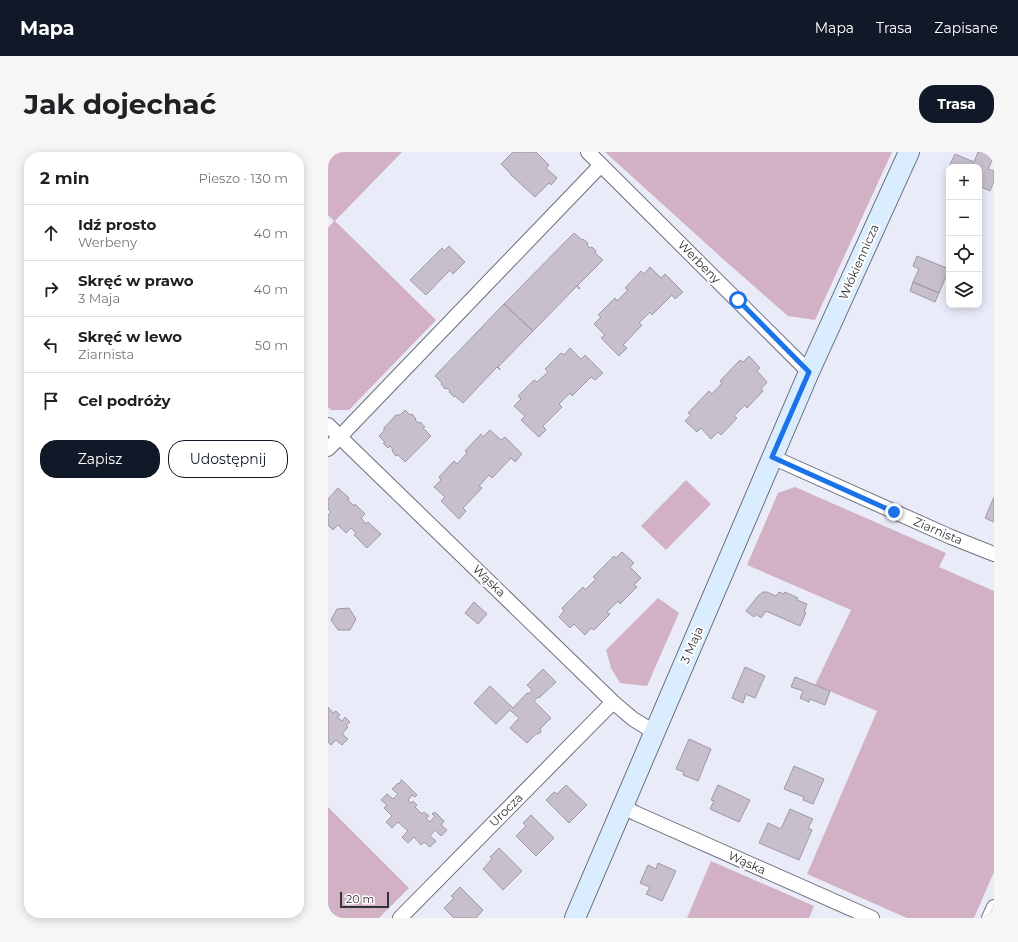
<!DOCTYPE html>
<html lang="pl">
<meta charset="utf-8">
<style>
:root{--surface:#fff;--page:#f6f6f6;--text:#202124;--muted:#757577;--line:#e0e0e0;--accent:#111827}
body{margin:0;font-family:Montserrat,sans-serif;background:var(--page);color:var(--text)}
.controls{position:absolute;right:12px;top:12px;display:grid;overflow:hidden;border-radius:8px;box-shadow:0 2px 10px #0003}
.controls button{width:36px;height:36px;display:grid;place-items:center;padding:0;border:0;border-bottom:1px solid var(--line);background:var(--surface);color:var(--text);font:20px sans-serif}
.scale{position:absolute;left:12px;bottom:10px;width:49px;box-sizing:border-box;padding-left:4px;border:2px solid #323338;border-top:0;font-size:11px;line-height:14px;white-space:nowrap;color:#323338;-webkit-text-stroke:3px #fff;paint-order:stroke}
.stop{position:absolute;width:12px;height:12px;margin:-9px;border:3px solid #1a73e8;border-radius:50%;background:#fff}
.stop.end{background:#1a73e8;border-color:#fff;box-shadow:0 1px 4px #0008}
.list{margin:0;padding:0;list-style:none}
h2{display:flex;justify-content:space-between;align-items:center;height:52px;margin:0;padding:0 16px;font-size:17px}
h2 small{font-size:13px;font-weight:400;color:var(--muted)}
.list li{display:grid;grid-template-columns:26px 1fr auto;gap:12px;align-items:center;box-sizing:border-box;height:56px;padding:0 16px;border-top:1px solid var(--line)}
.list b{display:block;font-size:15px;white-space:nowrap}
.list p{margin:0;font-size:13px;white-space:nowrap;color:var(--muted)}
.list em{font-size:13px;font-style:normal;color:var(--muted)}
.actions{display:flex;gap:8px;padding:12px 16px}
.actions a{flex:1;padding:9px 0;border:1px solid var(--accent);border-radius:16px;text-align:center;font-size:14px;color:var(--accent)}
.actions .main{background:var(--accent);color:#fff}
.icon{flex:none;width:22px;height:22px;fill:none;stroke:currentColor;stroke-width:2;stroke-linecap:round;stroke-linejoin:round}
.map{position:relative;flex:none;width:666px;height:766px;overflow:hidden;border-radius:16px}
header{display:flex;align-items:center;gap:24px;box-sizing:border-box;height:56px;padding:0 20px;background:var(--accent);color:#fff}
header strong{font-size:19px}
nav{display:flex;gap:22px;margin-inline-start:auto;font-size:14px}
.intro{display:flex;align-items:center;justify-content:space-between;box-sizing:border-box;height:96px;padding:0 24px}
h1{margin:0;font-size:28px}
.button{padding:10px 18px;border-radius:16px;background:var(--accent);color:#fff;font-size:14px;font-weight:700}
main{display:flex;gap:24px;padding:0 24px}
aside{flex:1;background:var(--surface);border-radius:16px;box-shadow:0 2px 10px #0003}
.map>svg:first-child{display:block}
</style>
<header>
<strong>Mapa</strong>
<nav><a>Mapa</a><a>Trasa</a><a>Zapisane</a></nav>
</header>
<div class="intro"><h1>Jak dojechać</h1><a class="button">Trasa</a></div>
<main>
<aside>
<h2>2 min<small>Pieszo · 130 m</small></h2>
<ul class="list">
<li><svg class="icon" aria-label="ahead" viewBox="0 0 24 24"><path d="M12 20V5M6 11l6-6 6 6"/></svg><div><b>Idź prosto</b><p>Werbeny</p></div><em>40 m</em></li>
<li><svg class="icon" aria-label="right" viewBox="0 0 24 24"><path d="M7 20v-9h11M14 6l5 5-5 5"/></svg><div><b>Skręć w prawo</b><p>3 Maja</p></div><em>40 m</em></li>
<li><svg class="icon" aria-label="left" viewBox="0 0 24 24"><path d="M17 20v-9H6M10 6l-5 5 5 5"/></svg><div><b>Skręć w lewo</b><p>Ziarnista</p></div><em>50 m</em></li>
<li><svg class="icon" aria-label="arrive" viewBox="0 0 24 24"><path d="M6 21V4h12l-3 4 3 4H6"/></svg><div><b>Cel podróży</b></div></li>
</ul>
<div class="actions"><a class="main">Zapisz</a><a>Udostępnij</a></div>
</aside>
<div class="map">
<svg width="666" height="766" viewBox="0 0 666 766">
<rect width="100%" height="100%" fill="#e9ebf9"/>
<!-- green -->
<path fill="#d2b1c5" d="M 0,0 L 74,0 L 7,69 L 108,168 L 21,258 L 3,258 L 0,255 L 0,76 L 6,69 L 0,63 Z
M 277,0 L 564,0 L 487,168 L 460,164 L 395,107 Z
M 358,328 L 383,352 L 338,398 L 313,374 Z
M 467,335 L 618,401 L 611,415 L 666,439 L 666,720 L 646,766 L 579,766 L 479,722 L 549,559 L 487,533 L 523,458 L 419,413 L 450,341 Z
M 330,446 L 351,461 L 319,534 L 292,531 L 283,516 L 278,498 Z
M 0,655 L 81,736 L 51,766 L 0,766 Z
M 383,709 L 486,754 L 481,766 L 359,766 Z"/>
<!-- building -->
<path fill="#c7c0cc" stroke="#9e98a3" d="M 185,0 L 202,0 L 203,1 L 204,0 L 208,0 L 221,13 L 218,16 L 229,26 L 223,33 L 221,31 L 207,45 L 182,22 L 183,22 L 173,12 Z
M 650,0 L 666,0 L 666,4 L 660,17 L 666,19 L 666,29 L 662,39 L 651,34 L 651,15 L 621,15 L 627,2 L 646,10 Z
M 246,81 L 254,88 L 255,87 L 260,91 L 259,93 L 262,96 L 264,95 L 268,99 L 267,101 L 275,108 L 249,134 L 252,136 L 251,137 L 249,134 L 205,179 L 176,152 Z
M 121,94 L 137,110 L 125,122 L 122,118 L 98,143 L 82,128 L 114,96 L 116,99 Z
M 589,104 L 621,117 L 613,136 L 611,141 L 585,130 L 591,117 L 585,114 Z
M 322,115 L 333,126 L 337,122 L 355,140 L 347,147 L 344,143 L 324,163 L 322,160 L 311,171 L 314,173 L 295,193 L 299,196 L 291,204 L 273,186 L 277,183 L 266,172 L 273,165 L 270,163 L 287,146 L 289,149 L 300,138 L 297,136 L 313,119 L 316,122 Z
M 585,130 L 611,141 L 607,150 L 582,139 Z
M 176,152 L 205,179 L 170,215 L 172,217 L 172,218 L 169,215 L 135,251 L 127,244 L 126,245 L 121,240 L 122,239 L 119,236 L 117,237 L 113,232 L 114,231 L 107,224 Z
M 242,196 L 253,207 L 257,203 L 275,221 L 267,228 L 263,225 L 244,244 L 242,241 L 231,252 L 234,255 L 215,274 L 218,278 L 211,285 L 193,268 L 197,264 L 186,254 L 193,247 L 190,244 L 206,228 L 209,230 L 220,220 L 217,217 L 233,201 L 236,203 Z
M 421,204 L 432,216 L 429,219 L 439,230 L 433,237 L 435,239 L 419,256 L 417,253 L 406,264 L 409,266 L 393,283 L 390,280 L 383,287 L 373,276 L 369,280 L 357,269 L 363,263 L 360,261 L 381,239 L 384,242 L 394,231 L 392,229 L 412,208 L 415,210 Z
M 77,258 L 82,263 L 84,262 L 88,267 L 87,268 L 91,271 L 92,270 L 97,275 L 95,276 L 103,284 L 77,310 L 70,303 L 68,304 L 64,299 L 65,298 L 62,294 L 60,296 L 55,291 L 57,290 L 51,284 L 56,279 L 56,276 L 68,263 L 72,263 Z
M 162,278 L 173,288 L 177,285 L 194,302 L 187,310 L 183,306 L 164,326 L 161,323 L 151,334 L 154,336 L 135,356 L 138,359 L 131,367 L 113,349 L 117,345 L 106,335 L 113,328 L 111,325 L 126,309 L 129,312 L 139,301 L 137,299 L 153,282 L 155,285 Z
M 10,336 L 21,346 L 20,348 L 26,354 L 27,352 L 37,362 L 33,366 L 38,372 L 40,370 L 53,382 L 39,396 L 26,383 L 28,381 L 23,376 L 18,381 L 10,373 L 5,378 L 0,373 L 0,363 L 3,360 L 0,357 L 0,347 Z
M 666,345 L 666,370 L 657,366 Z
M 294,400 L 306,411 L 302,415 L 313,426 L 306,433 L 309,435 L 292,452 L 290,449 L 279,460 L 282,462 L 266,478 L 263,476 L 257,483 L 246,472 L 242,476 L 231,465 L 236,459 L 234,456 L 255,435 L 257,438 L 268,427 L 265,425 L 286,404 L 288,406 Z
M 435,440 L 439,440 L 448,444 L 451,440 L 456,442 L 457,440 L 470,446 L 469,448 L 479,452 L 476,460 L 478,461 L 472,474 L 438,459 L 433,466 L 428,462 L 426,465 L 418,459 L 430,444 Z
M 146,450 L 159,462 L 150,472 L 137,461 Z
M 21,456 L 28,467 L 22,478 L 10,478 L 3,468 L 9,457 Z
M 417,515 L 437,524 L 427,546 L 418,542 L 415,551 L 404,546 Z
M 215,517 L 228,530 L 211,546 L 210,545 L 206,549 L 223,566 L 212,577 L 213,580 L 210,582 L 208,582 L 199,591 L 182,576 L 191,566 L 182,558 L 168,572 L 146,551 L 162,534 L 185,556 L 199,541 L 201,542 L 204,538 L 199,533 Z
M 467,525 L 502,539 L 497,553 L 482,547 L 481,550 L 472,546 L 475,539 L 463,535 Z
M 0,555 L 5,561 L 8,559 L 12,563 L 9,565 L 14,569 L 17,565 L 22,570 L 18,573 L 20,575 L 14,582 L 20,587 L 14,593 L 8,588 L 3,593 L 0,590 Z
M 361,587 L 383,597 L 370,629 L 355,623 L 356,620 L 348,617 Z
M 466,614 L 496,627 L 485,652 L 475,648 L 476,645 L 456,637 Z
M 73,628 L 74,628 L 89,643 L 87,645 L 84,643 L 80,648 L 83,651 L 85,649 L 89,653 L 87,655 L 94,662 L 96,660 L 101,664 L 98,666 L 102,670 L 107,664 L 104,662 L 107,660 L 116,669 L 113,673 L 119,678 L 113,684 L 107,678 L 102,684 L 108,689 L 102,695 L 96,690 L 93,693 L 86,685 L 80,691 L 74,685 L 80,679 L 70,670 L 64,676 L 58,670 L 64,664 L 56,656 L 59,653 L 53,648 L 59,642 L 65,647 L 70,642 L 64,637 L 70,631 L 71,632 L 73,629 Z
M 238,633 L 259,653 L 241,671 L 218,648 L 226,640 L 229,642 Z
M 390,633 L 422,648 L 411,670 L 382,657 L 386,649 L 383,648 Z
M 462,657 L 485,667 L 480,676 L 484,678 L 471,708 L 431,691 L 440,671 L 453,677 Z
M 203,663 L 226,686 L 208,704 L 188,684 L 198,674 L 195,671 Z
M 171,696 L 194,719 L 175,738 L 155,717 L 164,707 L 162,705 Z
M 330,711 L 348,719 L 334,749 L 318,742 L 322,735 L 312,731 L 320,713 L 328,717 Z
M 132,735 L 155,758 L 148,766 L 126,766 L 116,756 L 126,746 L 123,744 Z"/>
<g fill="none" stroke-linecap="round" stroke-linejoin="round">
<defs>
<path id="street" d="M 260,0 L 481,220
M 0,273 L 19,292 L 285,550 L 305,567 L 326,580
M 0,297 L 273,13
M 444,305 L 623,385 L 666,402
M 295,654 L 307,661 L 544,766
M 72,766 L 285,550
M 661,766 L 666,755"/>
<path id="secondary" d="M 247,766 L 481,220 L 581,0"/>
</defs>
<!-- street casing -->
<use href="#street" stroke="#6d6f7a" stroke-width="16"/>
<!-- secondary casing -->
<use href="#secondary" stroke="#6d6f7a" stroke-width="22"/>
<!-- street -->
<use href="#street" stroke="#fff" stroke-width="14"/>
<!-- secondary -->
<use href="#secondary" stroke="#d9edfe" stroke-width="20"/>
</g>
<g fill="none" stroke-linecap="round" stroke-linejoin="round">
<!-- route -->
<path stroke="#1a73e8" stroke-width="5" d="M 410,148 L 481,220 L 444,305 L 566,360"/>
</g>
<g text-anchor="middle" stroke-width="4" stroke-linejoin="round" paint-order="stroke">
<!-- street labels -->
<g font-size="12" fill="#323338" stroke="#fff">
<text transform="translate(371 110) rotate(45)" y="4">Werbeny</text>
<text transform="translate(531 110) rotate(-66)" y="4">Włókiennicza</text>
<text transform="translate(610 379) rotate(23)" y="4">Ziarnista</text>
<text transform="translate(161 429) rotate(44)" y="4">Wąska</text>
<text transform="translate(364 493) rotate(-67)" y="4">3 Maja</text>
<text transform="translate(178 658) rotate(-45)" y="4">Urocza</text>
<text transform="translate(419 711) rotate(24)" y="4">Wąska</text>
</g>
</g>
</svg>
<div class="controls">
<button>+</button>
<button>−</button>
<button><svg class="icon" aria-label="locate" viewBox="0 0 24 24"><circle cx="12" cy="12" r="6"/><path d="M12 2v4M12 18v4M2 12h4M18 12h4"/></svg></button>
<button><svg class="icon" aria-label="layers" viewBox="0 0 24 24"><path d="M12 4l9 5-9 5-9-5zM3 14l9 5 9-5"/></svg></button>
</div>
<div class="scale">20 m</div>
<div class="stop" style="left:410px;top:148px"></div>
<div class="stop end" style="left:566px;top:360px"></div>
</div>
</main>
